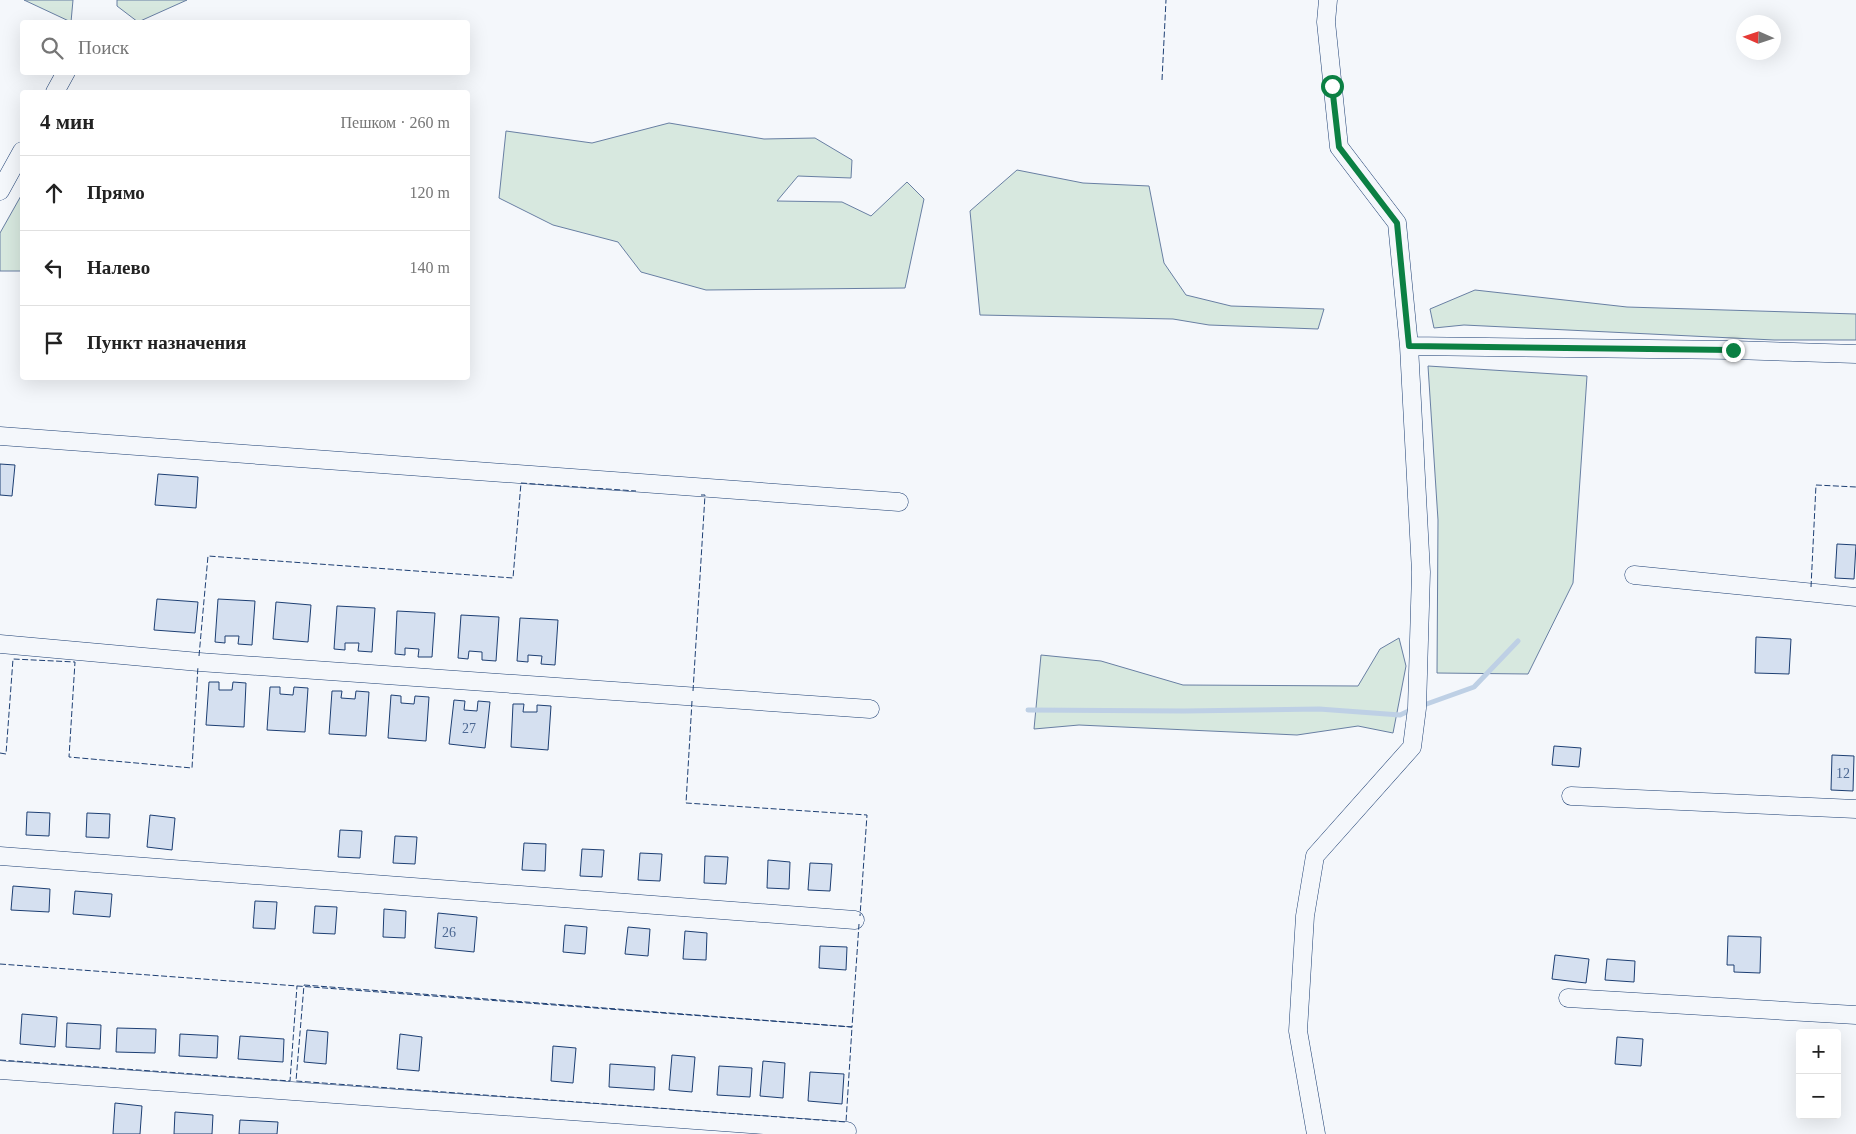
<!DOCTYPE html>
<html lang="ru">
<meta charset="utf-8">
<style>
:root{--surface:#fff;--page:#f6f6f6;--text:#222;--muted:#767676;--line:#e0e0e0}
body{margin:0;font-family:Georgia,serif;background:var(--page);color:var(--text)}
.controls{position:absolute;right:15px;bottom:15px;display:grid;overflow:hidden;border-radius:5px;box-shadow:0 5px 20px #0002}
.controls button{width:45px;height:45px;display:grid;place-items:center;padding:0;border:0;border-bottom:1px solid var(--line);background:var(--surface);color:var(--text);font:25px sans-serif}
.compass{position:absolute;left:1736px;top:15px;width:45px;height:45px;border-radius:50%;background:var(--surface);box-shadow:0 5px 20px #0002;rotate:273deg}
.stop{position:absolute;width:15px;height:15px;margin:-11px;border:4px solid #0b8043;border-radius:50%;background:#fff}
.stop.end{background:#0b8043;border-color:#fff;box-shadow:0 1px 5px #0008}
.list{margin:0;padding:0;list-style:none}
h2{display:flex;justify-content:space-between;align-items:center;height:65px;margin:0;padding:0 20px;font-size:21px}
h2 small{font-size:16px;font-weight:400;color:var(--muted)}
.list li{display:grid;grid-template-columns:32px 1fr auto;gap:15px;align-items:center;box-sizing:border-box;height:75px;padding:0 20px;border-top:1px solid var(--line)}
.list b{display:block;font-size:19px;white-space:nowrap}
.list em{font-size:16px;font-style:normal;color:var(--muted)}
.icon{flex:none;width:28px;height:28px;fill:none;stroke:currentColor;stroke-width:2;stroke-linecap:round;stroke-linejoin:round}
.map{position:relative;flex:none;width:1856px;height:1134px;overflow:hidden}
.search{position:absolute;background:var(--surface);box-shadow:0 5px 20px #0002;left:20px;top:20px;width:450px;height:55px;display:flex;align-items:center;gap:12px;box-sizing:border-box;padding:0 18px;border-radius:5px;color:var(--muted);font-size:19px}
.panel{position:absolute;background:var(--surface);box-shadow:0 5px 20px #0002;left:20px;top:90px;width:450px;height:290px;border-radius:5px}
.map>svg:first-child{display:block}
</style>
<div class="map">
<svg width="1856" height="1134" viewBox="0 0 1856 1134">
<rect width="100%" height="100%" fill="#f4f7fb"/>
<!-- green -->
<path fill="#d7e8df" stroke="#687fa3" d="M 24,0 L 73,0 L 71,22 Z
M 117,0 L 187,0 L 138,22 L 117,6 Z
M 669,123 L 764,139 L 815,138 L 852,160 L 851,178 L 798,176 L 777,201 L 842,202 L 871,216 L 907,182 L 924,199 L 905,288 L 706,290 L 641,272 L 618,242 L 553,225 L 499,198 L 506,131 L 592,143 Z
M 1017,170 L 1083,183 L 1149,186 L 1164,263 L 1186,295 L 1231,306 L 1324,309 L 1318,329 L 1209,325 L 1173,319 L 980,315 L 970,211 Z
M 22,194 L 22,271 L 0,271 L 0,233 Z
M 1475,290 L 1627,307 L 1856,314 L 1856,340 L 1774,340 L 1464,325 L 1434,328 L 1430,309 Z
M 1428,366 L 1587,376 L 1573,583 L 1528,674 L 1437,673 L 1438,520 Z
M 1399,638 L 1406,666 L 1393,733 L 1358,726 L 1297,735 L 1079,725 L 1034,729 L 1041,655 L 1101,661 L 1183,685 L 1358,686 L 1380,649 Z"/>
<g fill="none" stroke-linecap="round" stroke-linejoin="round">
<!-- stream -->
<path stroke="#bed0e5" stroke-width="5" d="M 1421,706 L 1474,687 L 1518,641
M 1028,710 L 1184,711 L 1319,709 L 1400,715 L 1413,709"/>
</g>
<!-- building -->
<path fill="#d5e0f0" stroke="#1d3f73" d="M 0,464 L 15,465 L 12,496 L 0,495 Z
M 158,474 L 198,477 L 196,508 L 155,505 Z
M 1837,544 L 1856,545 L 1854,579 L 1835,578 Z
M 157,599 L 198,602 L 195,633 L 154,630 Z
M 218,599 L 255,601 L 252,645 L 238,644 L 239,636 L 225,636 L 225,643 L 215,642 Z
M 276,602 L 311,605 L 308,642 L 273,639 Z
M 337,606 L 375,608 L 372,652 L 358,651 L 359,643 L 345,643 L 345,650 L 334,649 Z
M 397,611 L 435,613 L 432,657 L 418,657 L 419,649 L 405,648 L 405,655 L 395,654 Z
M 461,615 L 499,617 L 496,661 L 482,660 L 482,652 L 469,651 L 468,659 L 458,658 Z
M 520,618 L 558,620 L 555,665 L 541,664 L 542,656 L 528,655 L 528,662 L 517,661 Z
M 1756,637 L 1791,639 L 1789,674 L 1755,673 Z
M 209,682 L 219,682 L 219,690 L 232,690 L 233,682 L 246,683 L 244,727 L 206,725 Z
M 270,687 L 280,687 L 280,694 L 293,695 L 294,687 L 308,688 L 305,732 L 267,730 Z
M 332,691 L 342,691 L 341,698 L 355,699 L 356,691 L 369,692 L 366,736 L 329,734 Z
M 391,695 L 401,696 L 401,703 L 414,704 L 415,696 L 429,697 L 426,741 L 388,738 Z
M 454,700 L 465,701 L 464,710 L 477,711 L 478,701 L 490,702 L 485,748 L 449,744 Z
M 513,704 L 524,704 L 523,712 L 537,712 L 537,705 L 551,706 L 548,750 L 511,747 Z
M 1554,746 L 1581,748 L 1579,767 L 1552,765 Z
M 1832,755 L 1854,756 L 1853,791 L 1831,790 Z
M 27,812 L 50,813 L 49,836 L 26,835 Z
M 87,813 L 110,814 L 109,838 L 86,837 Z
M 150,815 L 175,818 L 172,850 L 147,847 Z
M 340,830 L 362,831 L 360,858 L 338,857 Z
M 395,836 L 417,837 L 415,864 L 393,863 Z
M 524,843 L 546,844 L 545,871 L 522,870 Z
M 582,849 L 604,850 L 602,877 L 580,876 Z
M 640,853 L 662,854 L 660,881 L 638,880 Z
M 705,856 L 728,857 L 726,884 L 704,883 Z
M 768,860 L 790,862 L 789,889 L 767,888 Z
M 810,863 L 832,864 L 830,891 L 808,890 Z
M 13,886 L 50,889 L 49,912 L 11,910 Z
M 75,891 L 112,894 L 110,917 L 73,914 Z
M 255,901 L 277,902 L 275,929 L 253,928 Z
M 315,906 L 337,907 L 335,934 L 313,933 Z
M 384,909 L 406,911 L 405,938 L 383,937 Z
M 438,913 L 477,917 L 474,952 L 435,948 Z
M 565,925 L 587,927 L 585,954 L 563,952 Z
M 628,927 L 650,929 L 648,956 L 625,954 Z
M 685,931 L 707,933 L 706,960 L 683,959 Z
M 1728,936 L 1761,937 L 1760,973 L 1734,972 L 1734,965 L 1727,965 Z
M 820,946 L 847,947 L 846,970 L 819,968 Z
M 1555,955 L 1589,959 L 1586,983 L 1552,979 Z
M 1607,959 L 1635,961 L 1634,982 L 1605,980 Z
M 22,1014 L 57,1017 L 55,1047 L 20,1044 Z
M 67,1023 L 101,1025 L 100,1049 L 66,1047 Z
M 117,1028 L 156,1029 L 155,1053 L 116,1052 Z
M 307,1030 L 328,1032 L 326,1064 L 304,1062 Z
M 180,1034 L 218,1036 L 217,1058 L 179,1056 Z
M 400,1034 L 422,1037 L 419,1071 L 397,1069 Z
M 240,1036 L 284,1039 L 283,1062 L 238,1059 Z
M 1617,1037 L 1643,1039 L 1641,1066 L 1615,1064 Z
M 553,1046 L 576,1048 L 573,1083 L 551,1081 Z
M 672,1055 L 695,1057 L 692,1092 L 669,1090 Z
M 763,1061 L 785,1063 L 783,1098 L 760,1096 Z
M 610,1064 L 655,1067 L 654,1090 L 609,1087 Z
M 719,1066 L 752,1068 L 750,1097 L 717,1095 Z
M 810,1072 L 844,1074 L 842,1104 L 808,1101 Z
M 115,1103 L 142,1106 L 140,1134 L 113,1134 Z
M 175,1112 L 213,1115 L 212,1134 L 174,1134 Z
M 240,1120 L 278,1122 L 277,1134 L 239,1134 Z"/>
<g fill="none" stroke-linecap="round" stroke-linejoin="round">
<defs>
<path id="minor" d="M 55,92 L 66,72
M 0,191 L 22,151
M 1409,346 L 1733,350 L 1856,354
M 0,436 L 899,502
M 1634,575 L 1856,597
M 0,644 L 199,662 L 870,709
M 1571,796 L 1856,809
M 0,856 L 855,920
M 1568,998 L 1856,1015
M 0,1070 L 847,1131
M 1316,1134 L 1298,1031 L 1305,916 L 1315,856 L 1412,747 L 1417,708 L 1421,572 L 1409,346 L 1397,223 L 1339,147 L 1326,22 L 1328,0"/>
</defs>
<!-- minor casing -->
<use href="#minor" stroke="#1d3f73" stroke-width="19"/>
<!-- minor -->
<use href="#minor" stroke="#f4f7fb" stroke-width="18"/>
<!-- fence -->
<path stroke="#1d3f73" stroke-width="1" stroke-dasharray="6 2.5" stroke-linecap="butt" d="M 1162,80 L 1166,0
M 1811,587 L 1816,485 L 1856,487
M 199,656 L 208,556 L 513,578 L 521,483 L 636,491
M 693,691 L 705,495 L 701,495
M 692,701 L 686,803 L 867,815 L 860,916
M 0,753 L 6,754 L 13,659 L 75,662 L 69,757 L 192,768 L 198,666
M 0,964 L 852,1027 L 859,924
M 304,985 L 852,1027 L 846,1122 L 296,1081 Z
M 0,1060 L 290,1081 L 297,986"/>
</g>
<g fill="none" stroke-linecap="round" stroke-linejoin="round">
<!-- route -->
<path stroke="#0b8043" stroke-width="6" d="M 1332,86 L 1339,147 L 1397,223 L 1409,346 L 1733,350"/>
</g>
<g text-anchor="middle" stroke-width="4" stroke-linejoin="round" paint-order="stroke">
<!-- number labels -->
<g font-size="14" fill="#4b6792">
<text x="469" y="733">27</text>
<text x="1843" y="778">12</text>
<text x="449" y="937">26</text>
</g>
</g>
</svg>
<div class="controls">
<button>+</button>
<button>−</button>
</div>
<svg class="compass" viewBox="-18 -18 36 36"><path d="M0-13l5 13h-10z" fill="#e53935"/><path d="M0 13l5-13h-10z" fill="#767676"/></svg>
<div class="stop" style="left:1332px;top:86px"></div>
<div class="stop end" style="left:1733px;top:350px"></div>
<div class="search"><svg class="icon" aria-label="search" viewBox="0 0 24 24"><circle cx="10" cy="10" r="6"/><path d="M15 15l6 6"/></svg>Поиск</div>
<section class="panel">
<h2>4 мин<small>Пешком · 260 m</small></h2>
<ul class="list">
<li><svg class="icon" aria-label="ahead" viewBox="0 0 24 24"><path d="M12 20V5M6 11l6-6 6 6"/></svg><div><b>Прямо</b></div><em>120 m</em></li>
<li><svg class="icon" aria-label="left" viewBox="0 0 24 24"><path d="M17 20v-9H6M10 6l-5 5 5 5"/></svg><div><b>Налево</b></div><em>140 m</em></li>
<li><svg class="icon" aria-label="arrive" viewBox="0 0 24 24"><path d="M6 21V4h12l-3 4 3 4H6"/></svg><div><b>Пункт назначения</b></div></li>
</ul>
</section>
</div>
